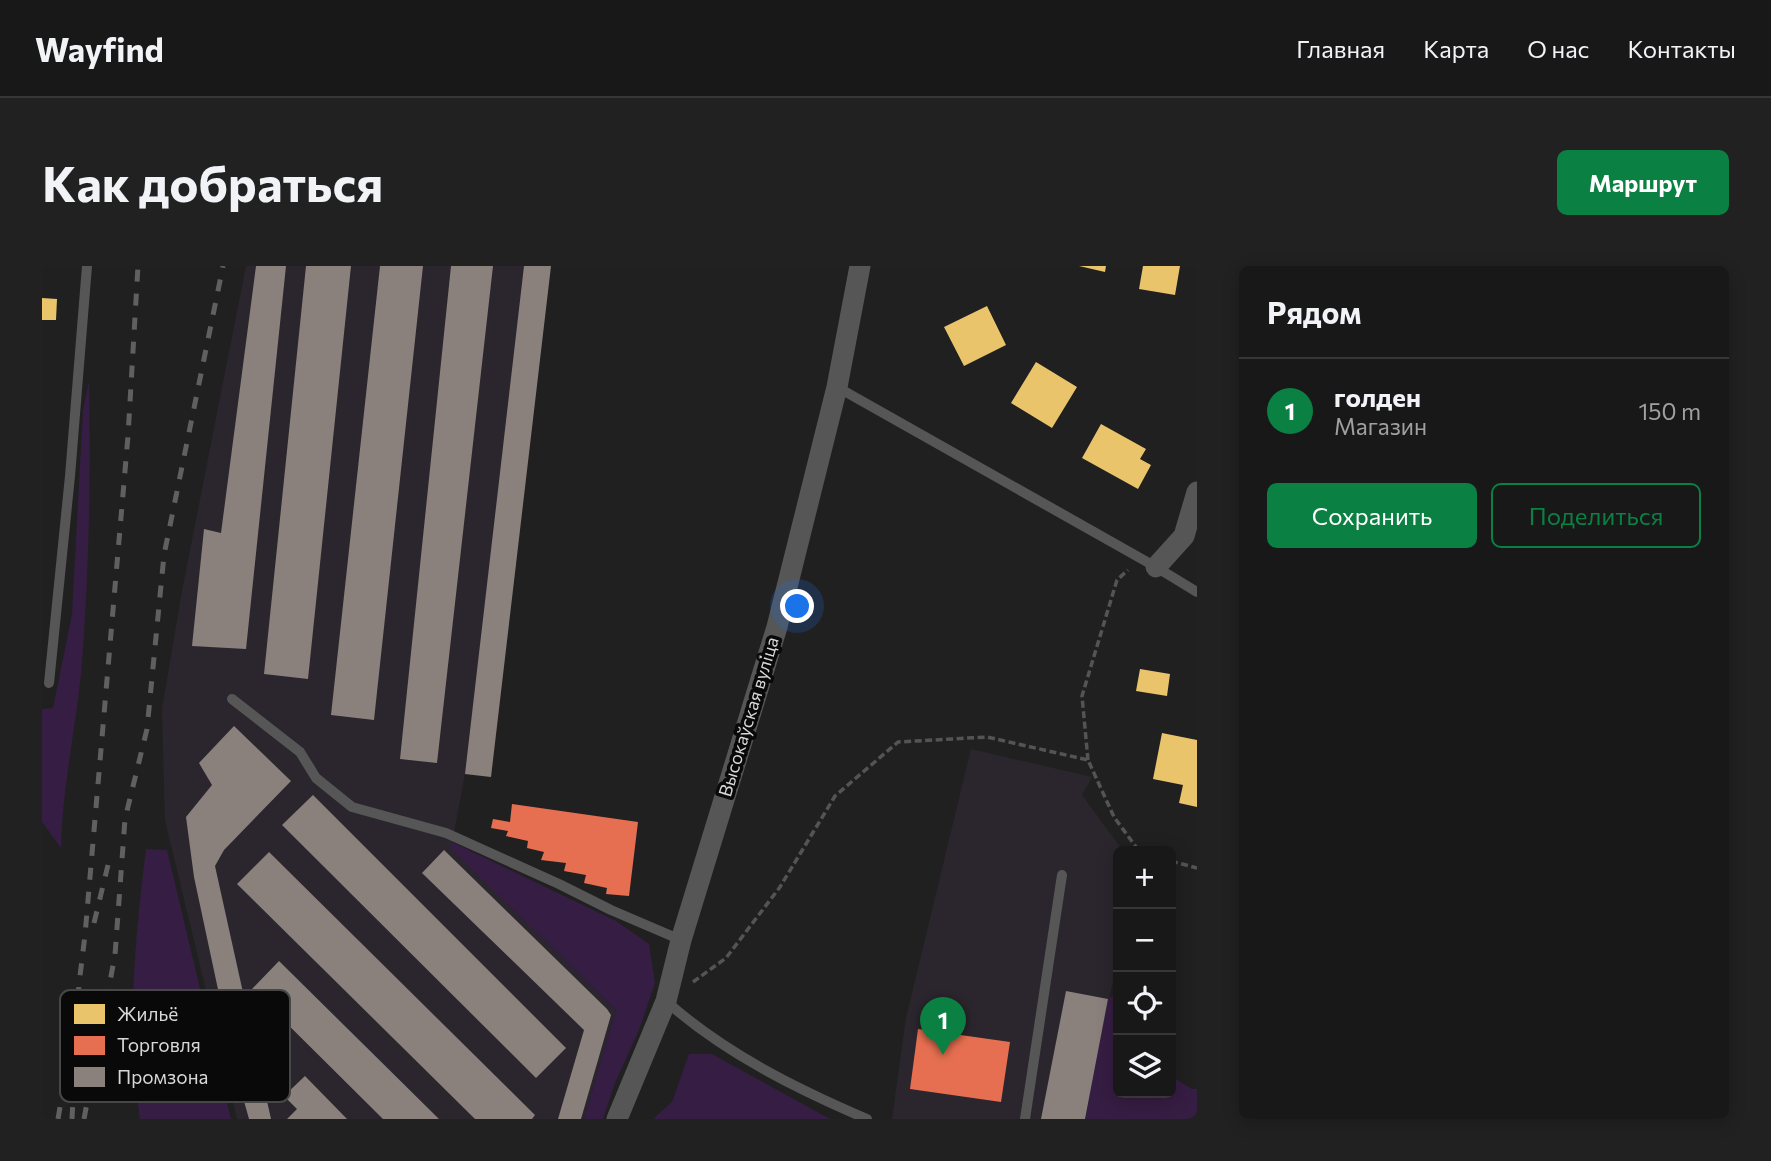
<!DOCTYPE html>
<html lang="ru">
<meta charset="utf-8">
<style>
:root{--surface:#191819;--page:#222122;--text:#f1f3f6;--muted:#9fa0a2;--line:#373738;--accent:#0b8043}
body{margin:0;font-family:Commissioner,sans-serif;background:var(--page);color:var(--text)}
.controls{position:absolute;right:21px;bottom:21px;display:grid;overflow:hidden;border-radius:10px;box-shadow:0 4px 18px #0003}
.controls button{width:63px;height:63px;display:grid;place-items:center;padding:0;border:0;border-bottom:2px solid var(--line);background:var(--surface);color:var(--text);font:35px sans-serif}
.you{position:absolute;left:756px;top:341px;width:24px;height:24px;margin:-18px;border:5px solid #fff;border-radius:50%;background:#1a73e8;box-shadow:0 0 0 10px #1a73e833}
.badge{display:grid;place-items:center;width:46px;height:46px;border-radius:50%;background:var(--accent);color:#fff;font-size:23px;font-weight:700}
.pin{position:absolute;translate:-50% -58px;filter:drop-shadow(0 2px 4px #0008)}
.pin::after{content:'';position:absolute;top:37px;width:24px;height:21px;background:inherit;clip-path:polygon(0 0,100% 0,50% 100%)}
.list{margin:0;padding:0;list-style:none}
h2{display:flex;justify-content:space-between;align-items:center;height:91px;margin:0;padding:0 28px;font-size:30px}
h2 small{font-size:23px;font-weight:400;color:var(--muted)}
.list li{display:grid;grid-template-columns:46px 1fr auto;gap:21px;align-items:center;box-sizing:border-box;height:105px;padding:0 28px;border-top:2px solid var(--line)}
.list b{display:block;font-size:26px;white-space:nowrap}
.list p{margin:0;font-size:23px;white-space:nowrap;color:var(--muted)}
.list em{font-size:23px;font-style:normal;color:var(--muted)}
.actions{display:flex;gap:14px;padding:21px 28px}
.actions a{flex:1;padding:16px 0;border:2px solid var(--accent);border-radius:10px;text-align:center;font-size:24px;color:var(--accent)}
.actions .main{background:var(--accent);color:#fff}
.icon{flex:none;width:38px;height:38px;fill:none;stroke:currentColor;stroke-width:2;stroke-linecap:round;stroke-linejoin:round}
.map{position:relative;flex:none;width:1155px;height:853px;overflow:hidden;border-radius:10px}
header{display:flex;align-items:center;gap:42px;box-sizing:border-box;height:98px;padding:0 35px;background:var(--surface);border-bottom:2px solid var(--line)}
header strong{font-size:33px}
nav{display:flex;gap:38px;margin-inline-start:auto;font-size:24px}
.intro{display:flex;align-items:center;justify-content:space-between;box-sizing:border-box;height:168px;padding:0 42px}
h1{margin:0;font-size:49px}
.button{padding:18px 32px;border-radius:10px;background:var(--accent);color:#fff;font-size:24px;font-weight:700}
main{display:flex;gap:42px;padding:0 42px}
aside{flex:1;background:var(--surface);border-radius:10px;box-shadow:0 4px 18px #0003}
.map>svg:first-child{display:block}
</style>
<header>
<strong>Wayfind</strong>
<nav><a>Главная</a><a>Карта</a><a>О нас</a><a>Контакты</a></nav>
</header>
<div class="intro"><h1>Как добраться</h1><a class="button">Маршрут</a></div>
<main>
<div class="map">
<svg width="1155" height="853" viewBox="0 0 1155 853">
<rect width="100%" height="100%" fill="#212021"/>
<!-- built -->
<path fill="#2b262d" d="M 204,0 L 509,0 L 449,511 L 423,508 L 409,582 L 574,744 L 542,853 L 195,853 L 123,554 L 120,443 L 140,325 Z
M 929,483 L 1050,511 L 1040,529 L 1081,585 L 1076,585 L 1076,691 L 1043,853 L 850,853 L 864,752 Z"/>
<!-- green -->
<path fill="#361d43" d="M 47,115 C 49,213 47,310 39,408 C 33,466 20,524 19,582 L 0,556 L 0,443 L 11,442 L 30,348 L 41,144 Z
M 410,576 L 574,655 L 607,678 L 613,717 L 597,764 L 573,817 L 561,853 L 542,853 L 574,744 L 408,582 Z
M 104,583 L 125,584 L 189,853 L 98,853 C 84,764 93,672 104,583 Z
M 1076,725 L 1076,827 L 1129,827 L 1129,745 L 1132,812 L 1150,823 L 1155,823 L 1155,853 L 1043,853 L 1066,733 Z
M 647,788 L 670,788 L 788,853 L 611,853 L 630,836 Z"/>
<!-- homes -->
<path fill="#e9c46a" d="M 1037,0 L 1064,0 L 1063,6 Z
M 1101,0 L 1138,0 L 1133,29 L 1097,23 Z
M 0,32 L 15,33 L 14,54 L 0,54 Z
M 945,40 L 964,79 L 922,100 L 902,61 Z
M 994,96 L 1035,121 L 1010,162 L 969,137 Z
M 1059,158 L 1104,183 L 1098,193 L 1109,199 L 1096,223 L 1040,192 Z
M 1098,403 L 1128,408 L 1125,430 L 1094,425 Z
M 1120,467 L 1155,474 L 1155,541 L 1137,537 L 1141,519 L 1111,513 Z"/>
<!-- shops -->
<path fill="#e76f51" d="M 470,538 L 596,556 L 587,630 L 564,628 L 565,622 L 542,617 L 544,609 L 522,605 L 524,597 L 499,594 L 502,586 L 485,582 L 486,575 L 464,570 L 466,565 L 449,562 L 451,553 L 468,556 Z
M 876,763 L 968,776 L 959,836 L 868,823 Z"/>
<!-- industry -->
<path fill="#8a817c" d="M 214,0 L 244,0 L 204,383 L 150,380 L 162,263 L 179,267 Z
M 264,0 L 309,0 L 266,413 L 222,408 Z
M 338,0 L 381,0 L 332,454 L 289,449 Z
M 409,0 L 451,0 L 395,497 L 358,493 Z
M 482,0 L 509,0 L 449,511 L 423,508 Z
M 192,460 L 249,515 L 182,584 L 173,600 L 229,853 L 207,853 L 193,803 L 152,611 L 144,551 L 170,519 L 157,497 Z
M 271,529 L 524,782 L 494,812 L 240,559 Z
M 402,584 L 565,743 L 569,749 L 539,853 L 516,853 L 542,764 L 380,607 Z
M 227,586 L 493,849 L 490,853 L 433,853 L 195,618 Z
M 237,695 L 397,853 L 341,853 L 210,723 Z
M 1024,725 L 1066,733 L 1043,853 L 999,853 Z
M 263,810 L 305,853 L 245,853 L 255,843 L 242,830 Z"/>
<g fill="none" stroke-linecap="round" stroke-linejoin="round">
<!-- path -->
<path stroke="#545454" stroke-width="3.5" stroke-dasharray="7 3.5" stroke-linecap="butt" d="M 1046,494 L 1040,430 L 1075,314 L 1086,304
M 1129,595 L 1155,602
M 651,716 L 684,692 L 738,621 L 793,530 L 856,476 L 945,471 L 1046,494 L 1072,551 L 1097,585"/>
<!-- service -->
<path stroke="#565656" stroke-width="10" d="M 795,121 L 1114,301 L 1155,326
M 7,417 L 28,210 L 45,0
M 190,433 L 258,486 L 274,512 L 310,541 L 404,567 L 517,618 L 569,644 L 639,674
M 624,735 C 682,787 755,823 825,853
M 983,853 L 1020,609"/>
<!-- minor -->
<path stroke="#565656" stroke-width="21" d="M 1114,301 L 1142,270 L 1155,226
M 575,853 L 624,735 L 639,674 L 735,361 L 795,121 L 818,0"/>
<!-- rail -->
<path stroke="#606060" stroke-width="5" stroke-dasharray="12 12" stroke-linecap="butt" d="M 52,657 L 66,599
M 16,853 L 23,812
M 30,853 L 37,718 L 43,669 L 86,170 L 96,0
M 42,853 L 73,689 L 83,553 L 105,463 L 122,289 L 181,0"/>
</g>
<g text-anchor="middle" stroke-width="7" stroke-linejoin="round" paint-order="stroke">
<!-- street labels -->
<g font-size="18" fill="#d9d7d9" stroke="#0a090a">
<text transform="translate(707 451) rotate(-73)" y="6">Высокаўская вуліца</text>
</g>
</g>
<!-- legend -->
<rect x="18" y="724" width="230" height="112" rx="10" fill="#0a090a" stroke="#484748" stroke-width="2"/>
<rect x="32" y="738" width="31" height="20" fill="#e9c46a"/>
<rect x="32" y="770" width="31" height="19" fill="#e76f51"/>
<rect x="32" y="801" width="31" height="20" fill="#8a817c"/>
<g font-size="19" fill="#d9d7d9">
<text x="75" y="755">Жильё</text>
<text x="75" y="786">Торговля</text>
<text x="75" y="818">Промзона</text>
</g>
</svg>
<div class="controls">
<button>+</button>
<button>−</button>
<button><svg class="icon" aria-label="locate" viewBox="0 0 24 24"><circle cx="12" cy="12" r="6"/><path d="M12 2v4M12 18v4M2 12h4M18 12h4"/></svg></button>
<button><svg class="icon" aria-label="layers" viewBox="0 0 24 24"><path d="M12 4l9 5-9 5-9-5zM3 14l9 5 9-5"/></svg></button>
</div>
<div class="you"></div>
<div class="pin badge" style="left:901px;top:789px">1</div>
</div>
<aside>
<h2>Рядом<small></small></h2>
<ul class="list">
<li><span class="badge">1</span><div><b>голден</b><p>Магазин</p></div><em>150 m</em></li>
</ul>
<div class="actions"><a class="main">Сохранить</a><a>Поделиться</a></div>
</aside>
</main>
